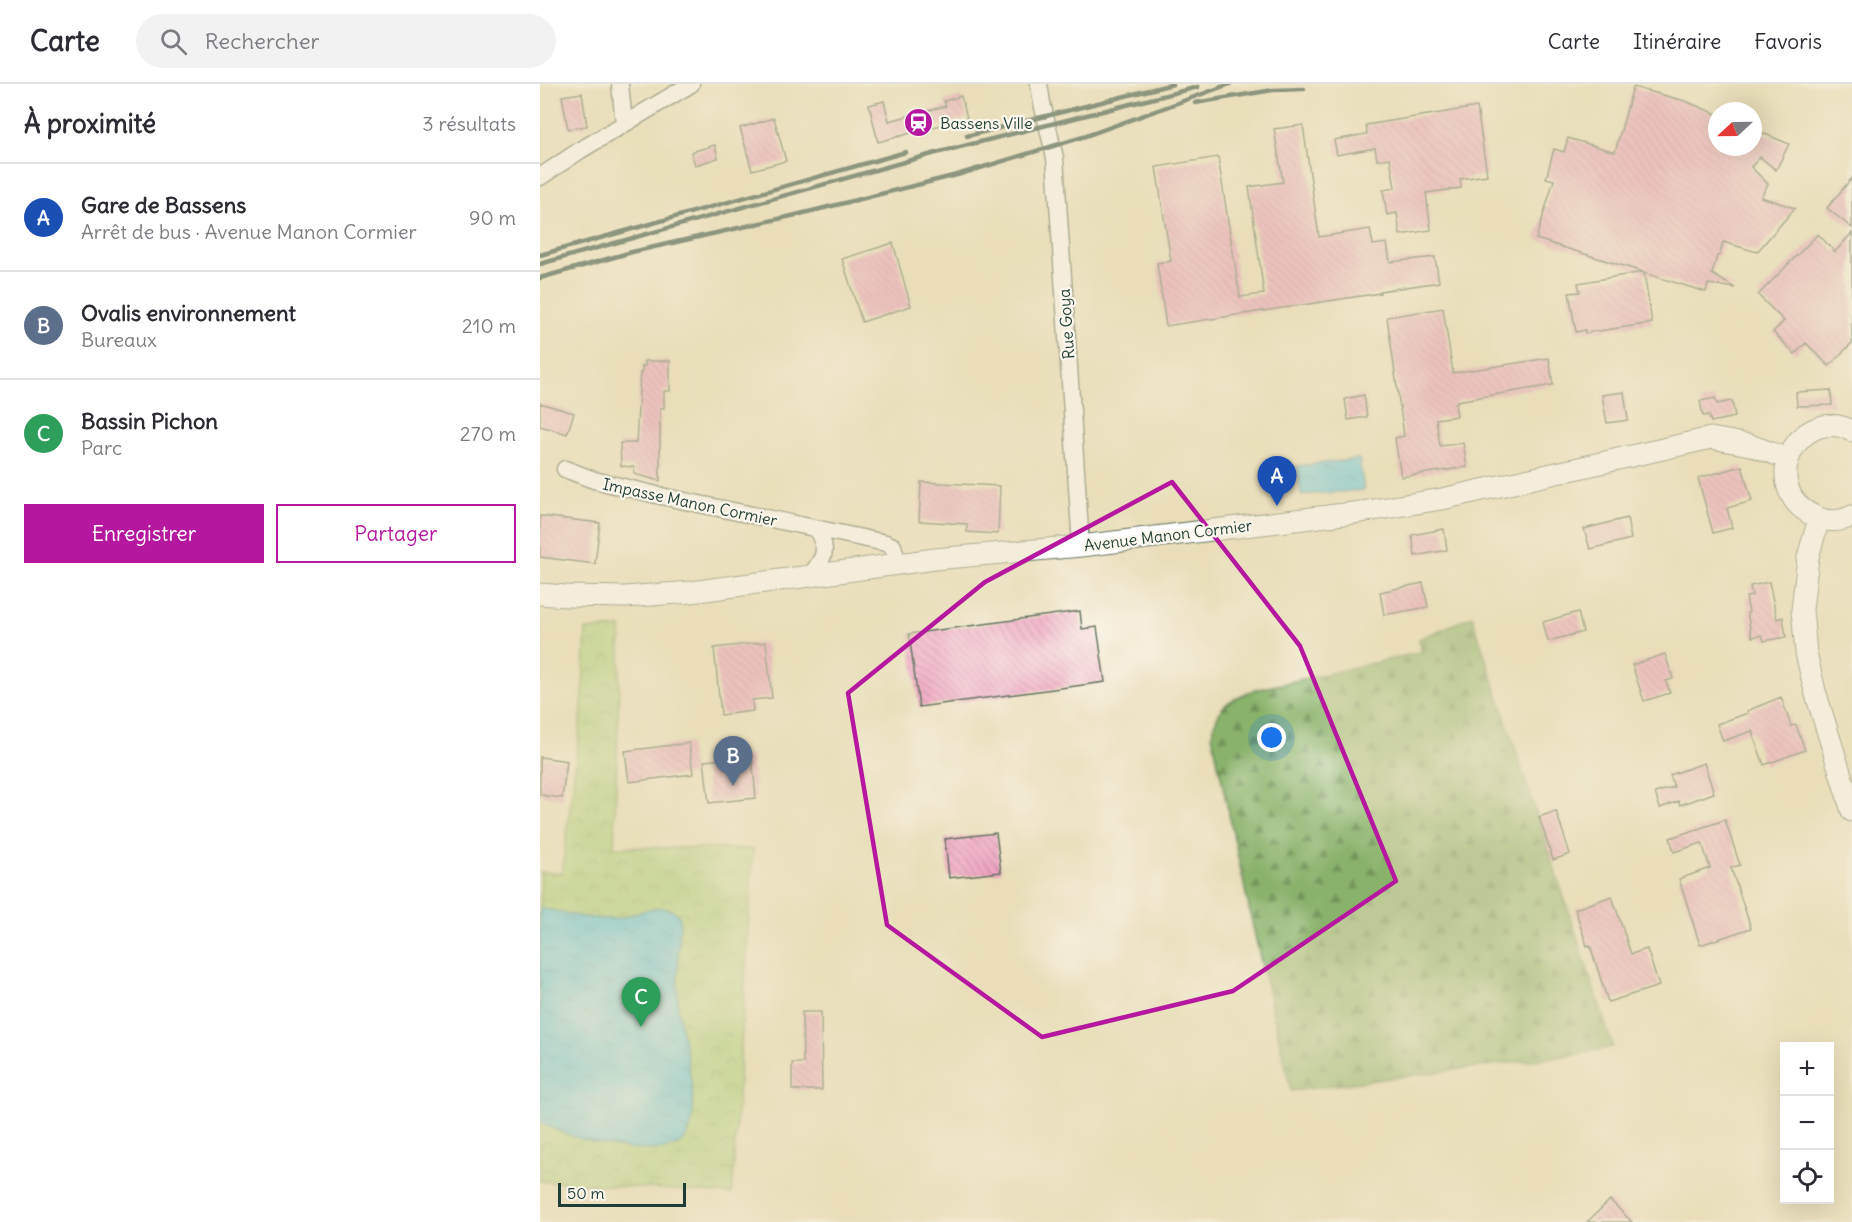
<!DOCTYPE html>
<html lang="fr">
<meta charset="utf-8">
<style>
:root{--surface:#fff;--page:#f2f2f3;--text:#2b2b33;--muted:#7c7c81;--line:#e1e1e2;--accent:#b5179e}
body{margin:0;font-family:Delius,sans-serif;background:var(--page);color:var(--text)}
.controls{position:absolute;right:18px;bottom:18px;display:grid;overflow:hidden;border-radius:0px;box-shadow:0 6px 24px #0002}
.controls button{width:54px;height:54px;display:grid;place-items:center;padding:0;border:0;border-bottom:2px solid var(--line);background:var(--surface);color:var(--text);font:30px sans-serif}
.compass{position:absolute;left:1168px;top:18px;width:54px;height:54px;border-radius:50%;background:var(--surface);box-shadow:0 6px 24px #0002;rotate:248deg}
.scale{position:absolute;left:18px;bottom:15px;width:128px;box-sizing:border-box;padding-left:6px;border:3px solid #1f3d34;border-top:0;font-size:16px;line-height:21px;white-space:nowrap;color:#1f3d34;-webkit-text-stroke:4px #fbf7ec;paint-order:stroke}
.you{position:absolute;left:732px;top:654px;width:21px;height:21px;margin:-15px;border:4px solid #fff;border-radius:50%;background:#1a73e8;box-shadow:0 0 0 9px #1a73e833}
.badge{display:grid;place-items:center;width:39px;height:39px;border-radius:50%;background:var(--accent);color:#fff;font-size:20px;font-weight:700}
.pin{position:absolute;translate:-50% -50px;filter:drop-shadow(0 2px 3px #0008)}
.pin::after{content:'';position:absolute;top:32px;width:21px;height:18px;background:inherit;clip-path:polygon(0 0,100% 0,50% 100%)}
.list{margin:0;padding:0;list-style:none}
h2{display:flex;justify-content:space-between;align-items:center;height:78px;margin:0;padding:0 24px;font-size:26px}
h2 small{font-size:20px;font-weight:400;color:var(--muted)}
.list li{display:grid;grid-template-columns:39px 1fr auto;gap:18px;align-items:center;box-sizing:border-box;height:108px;padding:0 24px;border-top:2px solid var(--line)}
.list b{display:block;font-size:22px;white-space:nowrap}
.list p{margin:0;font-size:20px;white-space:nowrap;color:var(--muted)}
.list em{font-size:20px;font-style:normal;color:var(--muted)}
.actions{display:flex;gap:12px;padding:18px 24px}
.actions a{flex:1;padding:14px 0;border:2px solid var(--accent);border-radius:0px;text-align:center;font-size:21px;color:var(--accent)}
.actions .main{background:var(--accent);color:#fff}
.icon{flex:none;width:33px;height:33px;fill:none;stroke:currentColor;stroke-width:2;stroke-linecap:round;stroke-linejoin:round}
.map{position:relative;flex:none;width:1312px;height:1138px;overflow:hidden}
header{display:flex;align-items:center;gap:36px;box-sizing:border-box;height:84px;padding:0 30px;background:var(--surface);border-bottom:2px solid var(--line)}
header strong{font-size:28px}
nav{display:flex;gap:33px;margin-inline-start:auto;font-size:21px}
.search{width:420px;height:54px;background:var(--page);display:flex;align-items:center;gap:15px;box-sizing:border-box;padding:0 21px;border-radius:33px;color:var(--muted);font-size:22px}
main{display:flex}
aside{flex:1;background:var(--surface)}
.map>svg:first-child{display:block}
</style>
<header>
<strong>Carte</strong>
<div class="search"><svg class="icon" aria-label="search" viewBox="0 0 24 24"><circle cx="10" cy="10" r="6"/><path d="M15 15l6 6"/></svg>Rechercher</div>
<nav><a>Carte</a><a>Itinéraire</a><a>Favoris</a></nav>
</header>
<main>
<aside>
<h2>À proximité<small>3 résultats</small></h2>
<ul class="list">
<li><span class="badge" style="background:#1a4fb4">A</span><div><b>Gare de Bassens</b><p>Arrêt de bus · Avenue Manon Cormier</p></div><em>90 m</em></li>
<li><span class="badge" style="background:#5c6f8a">B</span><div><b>Ovalis environnement</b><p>Bureaux</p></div><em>210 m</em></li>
<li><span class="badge" style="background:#2e9e5b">C</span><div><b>Bassin Pichon</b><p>Parc</p></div><em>270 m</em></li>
</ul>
<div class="actions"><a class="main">Enregistrer</a><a>Partager</a></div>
</aside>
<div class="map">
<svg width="1312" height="1138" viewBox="0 0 1312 1138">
<defs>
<pattern id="forest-firs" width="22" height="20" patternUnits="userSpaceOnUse" patternTransform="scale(1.5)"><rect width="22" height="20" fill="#89b26a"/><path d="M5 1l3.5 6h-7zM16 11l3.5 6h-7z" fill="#6f9258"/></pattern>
<pattern id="park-crowns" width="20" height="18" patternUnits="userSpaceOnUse" patternTransform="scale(1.5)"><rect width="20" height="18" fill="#acd07a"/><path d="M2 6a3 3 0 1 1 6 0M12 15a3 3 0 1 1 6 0" fill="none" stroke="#8baa65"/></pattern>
<pattern id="water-ripples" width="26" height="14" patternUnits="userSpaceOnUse" patternTransform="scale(1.5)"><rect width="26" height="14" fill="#64c7e2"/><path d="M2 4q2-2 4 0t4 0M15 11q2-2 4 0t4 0" fill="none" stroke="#52a3b8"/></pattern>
<pattern id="building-back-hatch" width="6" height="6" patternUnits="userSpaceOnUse" patternTransform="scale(1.5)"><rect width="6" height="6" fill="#efa0c0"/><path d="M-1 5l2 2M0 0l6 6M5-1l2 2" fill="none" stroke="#c1849d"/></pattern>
</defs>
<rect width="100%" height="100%" fill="#fbf7ec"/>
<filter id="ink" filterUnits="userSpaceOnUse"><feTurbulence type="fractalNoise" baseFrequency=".0167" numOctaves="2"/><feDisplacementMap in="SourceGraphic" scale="12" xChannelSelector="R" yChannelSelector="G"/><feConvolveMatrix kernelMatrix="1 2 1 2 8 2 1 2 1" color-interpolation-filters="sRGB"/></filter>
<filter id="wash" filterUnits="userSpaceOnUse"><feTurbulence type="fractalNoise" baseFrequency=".008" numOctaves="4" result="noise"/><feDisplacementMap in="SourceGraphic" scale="24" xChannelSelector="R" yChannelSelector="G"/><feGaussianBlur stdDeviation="1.35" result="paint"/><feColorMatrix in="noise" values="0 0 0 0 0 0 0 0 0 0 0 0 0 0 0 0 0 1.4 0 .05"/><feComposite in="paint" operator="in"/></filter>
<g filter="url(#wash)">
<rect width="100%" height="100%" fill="#e9deb9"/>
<!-- forest -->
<path fill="url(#forest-firs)" stroke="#54784f" stroke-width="1.5" d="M 932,532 L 1073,963 L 1033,971 L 751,1007 L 713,843 L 672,651 C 678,622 685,618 711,607 L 881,568 L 879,555 Z"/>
<!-- park -->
<path fill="url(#park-crowns)" stroke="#668657" stroke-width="1.5" d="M 81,544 L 74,763 L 213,765 L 192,1110 L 0,1097 L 0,788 L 22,789 L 42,625 L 46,546 Z"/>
<!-- water -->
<path fill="url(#water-ripples)" stroke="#42828b" stroke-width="1.5" d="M 819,375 L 824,406 L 761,411 L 757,382 Z
M 0,824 C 24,829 55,838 80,834 C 93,831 107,824 121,824 C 130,824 137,827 140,835 C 139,863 136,893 138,921 C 140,955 164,1023 147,1052 C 136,1069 108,1066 91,1065 C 60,1061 27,1053 0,1038 Z"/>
<g id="blocks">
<!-- building -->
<path fill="url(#building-back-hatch)" d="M 1093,3 L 1145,17 L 1177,30 L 1177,63 L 1213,63 L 1213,45 L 1249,60 L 1236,86 L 1220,73 L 1211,83 L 1228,100 L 1221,113 L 1255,124 L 1217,168 L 1183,158 L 1180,171 L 1177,172 L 1172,190 L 1195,204 L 1168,200 L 1166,208 L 1104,189 L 1112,239 L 1045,249 L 1045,246 L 1036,248 L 1029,209 L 1040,208 L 1038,199 L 1103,188 L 996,155 L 1014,96 L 1006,94 L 1014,65 L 1024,68 L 1028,54 L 1075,68 Z
M 42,9 L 47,42 L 28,45 L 22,12 Z
M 421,12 L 427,34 L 338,58 L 329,21 L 344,17 L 349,37 L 406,22 L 404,17 Z
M 937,23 L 947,91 L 920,95 L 921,104 L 886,109 L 891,146 L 860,151 L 857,129 L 847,131 L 843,106 L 855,104 L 850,74 L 837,76 L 835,64 L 797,71 L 794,56 L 827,50 L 826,41 Z
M 234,34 L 246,77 L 212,86 L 200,44 Z
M 763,41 L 779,153 L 830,145 L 833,161 L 847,159 L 850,178 L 895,173 L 899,198 L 840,207 L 840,209 L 626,242 L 617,179 L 631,177 L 616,83 L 678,73 L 700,213 L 724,210 L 709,103 L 743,98 L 734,45 Z
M 175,61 L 178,74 L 155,81 L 151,68 Z
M 1312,94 L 1312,144 L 1287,124 Z
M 1312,149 L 1312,259 L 1289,282 L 1266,259 L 1255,270 L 1233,248 L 1244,237 L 1218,211 L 1278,150 L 1295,168 Z
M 353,159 L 371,222 L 322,238 L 302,175 Z
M 903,224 L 913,289 L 1009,274 L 1013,301 L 917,317 L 917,319 L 915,319 L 917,332 L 896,335 L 900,362 L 923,359 L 927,383 L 861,393 L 855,354 L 864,352 L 847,233 Z
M 105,277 L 130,277 L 130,307 L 124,307 L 124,324 L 120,324 L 120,397 L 94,390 L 94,383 L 81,382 L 80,359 L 96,359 L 100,289 L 102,289 L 102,282 L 105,282 Z
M 1291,306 L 1292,321 L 1257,322 L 1256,308 Z
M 1084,308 L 1088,336 L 1067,339 L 1062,311 Z
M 824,311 L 827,333 L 808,336 L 805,315 Z
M 1175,314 L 1177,320 L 1192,317 L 1195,333 L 1171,338 L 1169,331 L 1163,332 L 1160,317 Z
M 0,319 L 34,329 L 27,350 L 0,342 Z
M 1202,382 L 1212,417 L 1187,424 L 1192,444 L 1173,449 L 1158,394 Z
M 381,398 L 460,402 L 458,450 L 427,448 L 427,440 L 379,437 Z
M 0,432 L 60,439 L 55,480 L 0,473 Z
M 1087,434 L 1091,455 L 1050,465 L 1044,445 Z
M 904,445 L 907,466 L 875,472 L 872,451 Z
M 1229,498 L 1237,535 L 1243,533 L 1246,553 L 1224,557 L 1222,551 L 1212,553 L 1207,529 L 1209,528 L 1206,513 L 1212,512 L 1210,502 Z
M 883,499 L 888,523 L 844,531 L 840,508 Z
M 540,527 L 542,545 L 557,543 L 565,598 L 379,623 L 369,550 Z
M 1038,528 L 1043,548 L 1008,557 L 1003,538 Z
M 226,558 L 232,614 L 212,616 L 213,627 L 181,631 L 174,564 Z
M 1125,570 L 1133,595 L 1126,597 L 1130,609 L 1104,617 L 1092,581 Z
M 1241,613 L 1251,642 L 1256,641 L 1265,666 L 1224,681 L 1212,647 L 1183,657 L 1177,640 L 1208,629 L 1207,627 Z
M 149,659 L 153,690 L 89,698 L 85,667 Z
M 212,672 L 216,714 L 169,719 L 164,677 Z
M 0,673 L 27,677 L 22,714 L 0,711 Z
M 1164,679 L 1174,709 L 1140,721 L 1139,717 L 1120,724 L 1115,709 L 1134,703 L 1130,691 Z
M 1016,727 L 1030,770 L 1013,776 L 999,733 Z
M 1185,736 L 1200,781 L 1191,784 L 1211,844 L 1160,861 L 1139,795 L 1170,784 L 1162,759 L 1134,768 L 1130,754 Z
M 456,749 L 461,788 L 409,794 L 405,755 Z
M 1072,812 L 1091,870 L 1107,865 L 1119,902 L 1068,918 L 1050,861 L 1047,862 L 1035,825 Z
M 262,928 L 281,928 L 282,1006 L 252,1006 L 252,979 L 263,979 Z
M 1070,1116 L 1092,1138 L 1047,1138 Z"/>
</g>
</g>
<g filter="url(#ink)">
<use href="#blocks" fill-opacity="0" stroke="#667563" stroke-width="1.5"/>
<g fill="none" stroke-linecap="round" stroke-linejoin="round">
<defs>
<path id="minor" d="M 80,0 L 84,40
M 499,0 L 502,19 L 515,74 L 541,462
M 0,93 L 39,67 L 151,0
M 25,385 L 54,396 L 121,412 L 346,459 L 353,462 L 358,480
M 270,492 C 284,474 290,466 276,445"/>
<path id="tertiary" d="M 1312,347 C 1259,319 1214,405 1276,433 C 1287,438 1301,438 1312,432
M 1279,435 L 1268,473 L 1262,526 L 1266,569 L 1275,607 L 1312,727
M 0,510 L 26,512 L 85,513 L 151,508 L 395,475 L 541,462 L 821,428 L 902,415 L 1171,354 L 1210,361 L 1248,375"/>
</defs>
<!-- minor casing -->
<use href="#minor" stroke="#667563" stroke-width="19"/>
<!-- tertiary casing -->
<use href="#tertiary" stroke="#667563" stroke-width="23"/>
<!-- minor -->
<use href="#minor" stroke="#fff" stroke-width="16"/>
<!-- tertiary -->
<use href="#tertiary" stroke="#fff" stroke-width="21"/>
<!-- rail -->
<path stroke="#1f3d34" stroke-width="4.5" d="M 655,19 L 733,6 L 764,5
M 427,52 L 633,0
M 0,171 L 366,68
M 0,180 L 396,69 L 658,3
M 0,194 L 92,168 L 256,131 L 417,91 L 543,53 L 690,0"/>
</g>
</g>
<!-- marked area -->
<path d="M0 0H1312V1138H0ZM 632,398 L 760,562 L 856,797 L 693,907 L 502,953 L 347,841 L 308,609 L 445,498 Z" fill="#e9deb9" fill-opacity=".55" fill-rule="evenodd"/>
<path fill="none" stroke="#b5179e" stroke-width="4.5" stroke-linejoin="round" d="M 632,398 L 760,562 L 856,797 L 693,907 L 502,953 L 347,841 L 308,609 L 445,498 Z"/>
<!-- icons -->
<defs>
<symbol id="station-disc" viewBox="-11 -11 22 22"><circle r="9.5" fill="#b5179e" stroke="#fbf7ec"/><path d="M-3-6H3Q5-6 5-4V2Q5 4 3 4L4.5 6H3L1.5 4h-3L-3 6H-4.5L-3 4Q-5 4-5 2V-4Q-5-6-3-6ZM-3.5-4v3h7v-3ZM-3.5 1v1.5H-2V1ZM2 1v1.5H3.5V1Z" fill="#fff"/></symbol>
</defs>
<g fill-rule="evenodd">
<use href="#station-disc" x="362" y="22" width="33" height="33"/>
</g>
<g text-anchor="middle" stroke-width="4.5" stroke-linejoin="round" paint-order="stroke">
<!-- poi labels -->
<g font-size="16" fill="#1f3d34" stroke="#fbf7ec" text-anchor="start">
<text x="400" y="45">Bassens Ville</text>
</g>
<!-- street labels -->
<g font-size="16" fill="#1f3d34" stroke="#fbf7ec">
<text transform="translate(526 240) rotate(-94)" y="6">Rue Goya</text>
<text transform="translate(150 418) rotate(12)" y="6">Impasse Manon Cormier</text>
<text transform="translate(628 451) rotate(-7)" y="6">Avenue Manon Cormier</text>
</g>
</g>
</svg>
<div class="controls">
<button>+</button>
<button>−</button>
<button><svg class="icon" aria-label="locate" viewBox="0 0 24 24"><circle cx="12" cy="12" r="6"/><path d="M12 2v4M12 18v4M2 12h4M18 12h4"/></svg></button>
</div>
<svg class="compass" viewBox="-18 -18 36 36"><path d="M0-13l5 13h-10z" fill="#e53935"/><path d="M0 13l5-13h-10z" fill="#7c7c81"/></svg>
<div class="scale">50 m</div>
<div class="you"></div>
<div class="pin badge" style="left:737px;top:422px;background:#1a4fb4">A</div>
<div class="pin badge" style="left:193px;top:702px;background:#5c6f8a">B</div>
<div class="pin badge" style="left:101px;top:943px;background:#2e9e5b">C</div>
</div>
</main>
